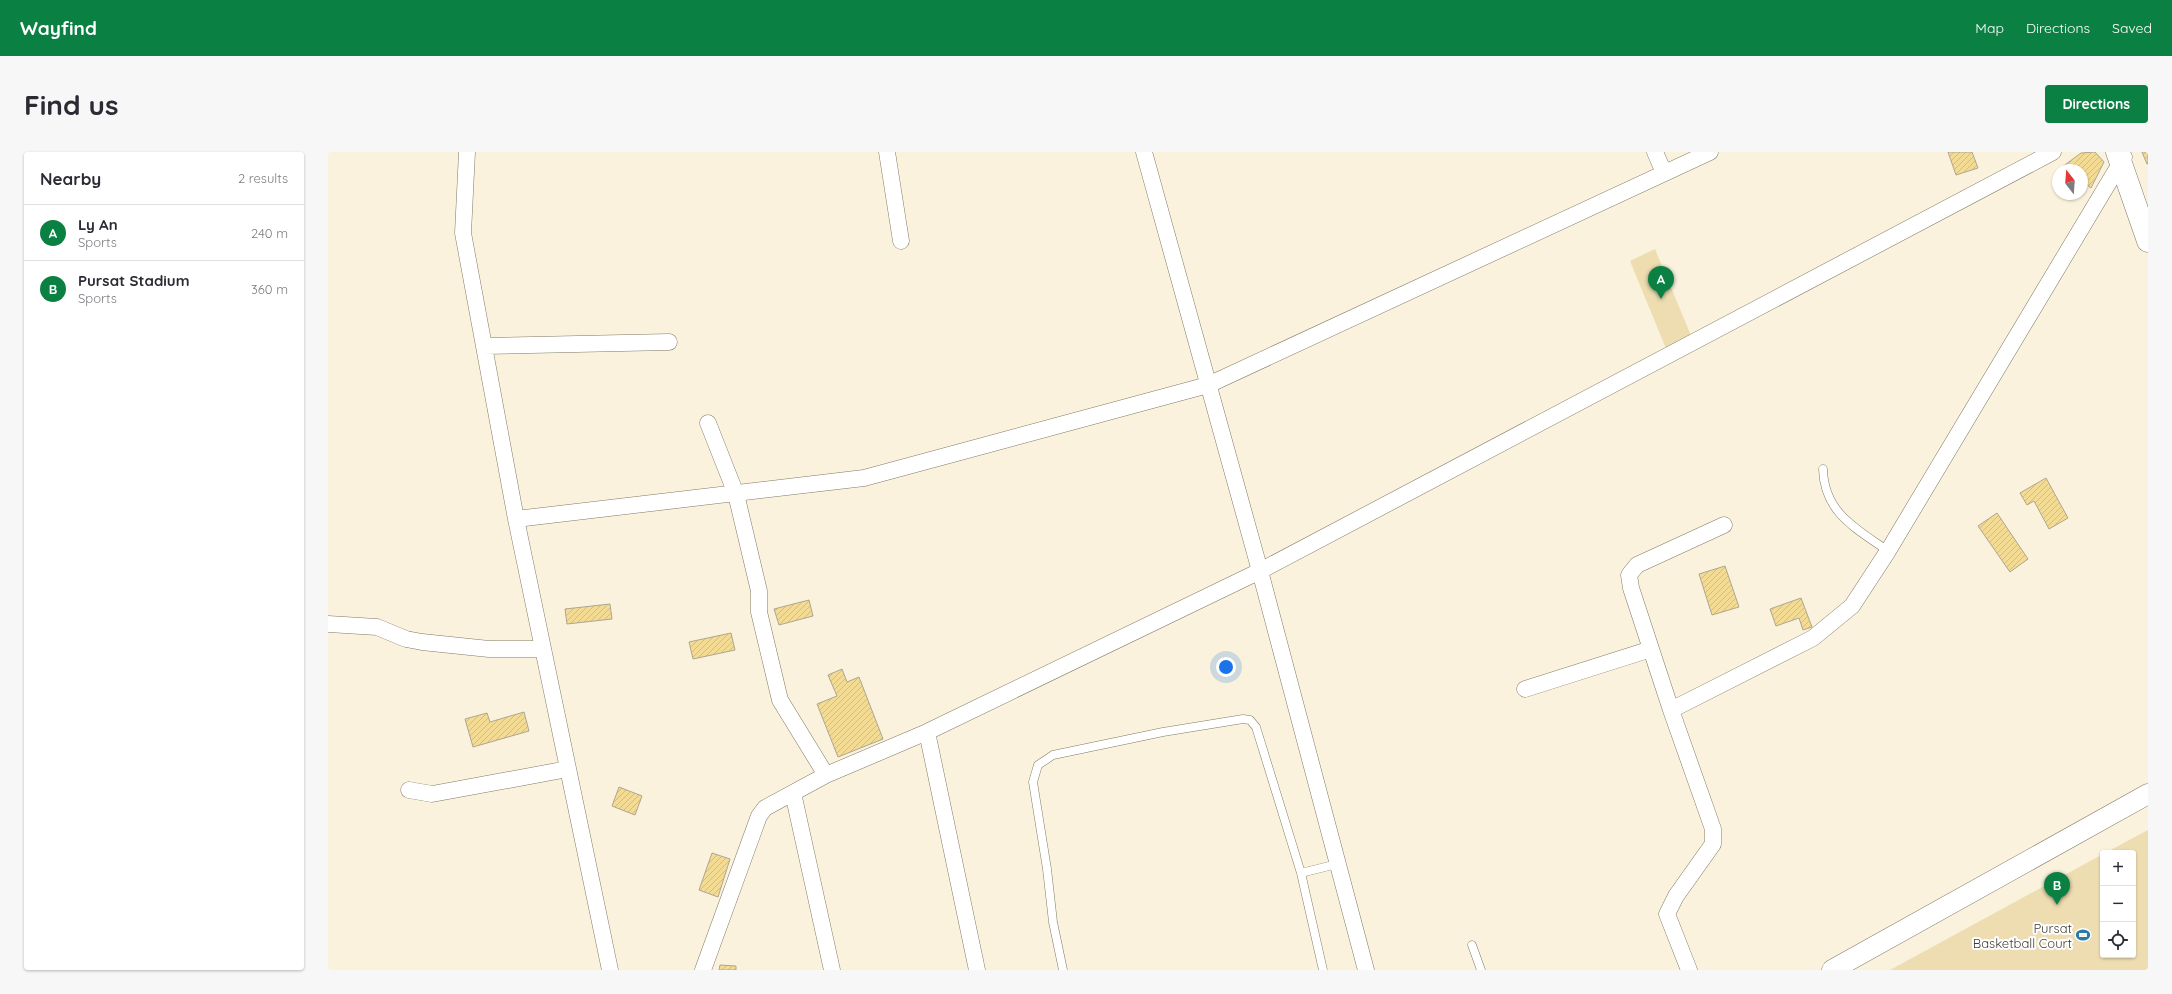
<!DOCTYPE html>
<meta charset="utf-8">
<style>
:root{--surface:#fff;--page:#f7f7f7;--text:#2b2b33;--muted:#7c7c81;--line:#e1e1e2;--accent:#0b8043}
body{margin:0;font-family:Quicksand,sans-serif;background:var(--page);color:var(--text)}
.controls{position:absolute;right:12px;bottom:12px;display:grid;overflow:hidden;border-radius:4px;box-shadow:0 1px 3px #0004}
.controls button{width:36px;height:36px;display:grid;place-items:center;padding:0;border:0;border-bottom:1px solid var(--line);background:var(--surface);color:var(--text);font:20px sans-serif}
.compass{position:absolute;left:1724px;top:12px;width:36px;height:36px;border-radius:50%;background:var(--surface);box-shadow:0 1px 3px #0004;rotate:343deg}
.you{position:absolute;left:898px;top:515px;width:14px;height:14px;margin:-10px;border:3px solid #fff;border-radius:50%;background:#1a73e8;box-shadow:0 0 0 6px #1a73e833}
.badge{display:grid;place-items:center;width:26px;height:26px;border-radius:50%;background:var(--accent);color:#fff;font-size:13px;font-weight:700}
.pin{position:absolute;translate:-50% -33px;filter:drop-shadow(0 1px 2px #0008)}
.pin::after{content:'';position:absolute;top:21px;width:14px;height:12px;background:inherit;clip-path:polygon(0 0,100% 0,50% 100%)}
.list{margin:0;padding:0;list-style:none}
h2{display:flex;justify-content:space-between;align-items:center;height:52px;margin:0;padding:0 16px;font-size:17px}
h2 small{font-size:13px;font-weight:400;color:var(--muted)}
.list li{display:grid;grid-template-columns:26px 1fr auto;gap:12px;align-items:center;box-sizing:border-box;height:56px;padding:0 16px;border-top:1px solid var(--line)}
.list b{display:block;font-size:15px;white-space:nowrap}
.list p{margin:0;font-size:13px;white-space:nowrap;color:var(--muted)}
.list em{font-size:13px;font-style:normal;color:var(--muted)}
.icon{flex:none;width:22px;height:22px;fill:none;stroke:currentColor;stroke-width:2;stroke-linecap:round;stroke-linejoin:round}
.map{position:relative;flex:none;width:1820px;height:818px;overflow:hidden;border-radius:4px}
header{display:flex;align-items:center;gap:24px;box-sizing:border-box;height:56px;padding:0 20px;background:var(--accent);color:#fff}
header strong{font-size:19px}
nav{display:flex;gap:22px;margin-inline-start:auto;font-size:14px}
.intro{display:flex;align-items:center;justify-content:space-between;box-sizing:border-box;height:96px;padding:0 24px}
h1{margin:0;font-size:28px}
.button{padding:10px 18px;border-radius:4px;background:var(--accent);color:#fff;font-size:14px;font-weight:700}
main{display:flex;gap:24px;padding:0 24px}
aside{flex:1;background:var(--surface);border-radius:4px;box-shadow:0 1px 3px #0004}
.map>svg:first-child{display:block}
</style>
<header>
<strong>Wayfind</strong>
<nav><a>Map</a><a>Directions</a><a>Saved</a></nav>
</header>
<div class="intro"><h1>Find us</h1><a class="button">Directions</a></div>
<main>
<aside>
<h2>Nearby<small>2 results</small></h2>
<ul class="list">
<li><span class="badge">A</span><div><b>Ly An</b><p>Sports</p></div><em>240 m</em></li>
<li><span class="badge">B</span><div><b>Pursat Stadium</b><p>Sports</p></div><em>360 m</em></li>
</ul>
</aside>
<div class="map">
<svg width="1820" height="818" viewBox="0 0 1820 818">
<defs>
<pattern id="building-hatch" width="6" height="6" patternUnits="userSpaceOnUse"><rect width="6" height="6" fill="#f4db94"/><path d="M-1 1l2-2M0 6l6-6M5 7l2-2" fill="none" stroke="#d2bd80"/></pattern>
</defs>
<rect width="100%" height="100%" fill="#faf2dd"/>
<!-- pitch -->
<path fill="#edddb1" d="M 1327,97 L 1364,186 L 1339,199 L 1302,109 Z
M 1820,678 L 1820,818 L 1562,818 L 1775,702 L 1775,803 L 1805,803 L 1805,701 L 1777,701 Z"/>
<!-- building -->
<path fill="url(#building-hatch)" stroke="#ada692" d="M 1620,0 L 1644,0 L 1650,16 L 1628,23 Z
M 1767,0 L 1776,10 L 1763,36 L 1754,29 L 1754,18 L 1739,18 L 1734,15 L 1753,1 Z
M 1814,0 L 1820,0 L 1820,12 L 1819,12 Z
M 1718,326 L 1740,366 L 1721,377 L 1706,349 L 1699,353 L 1692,341 Z
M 1669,361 L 1700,407 L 1682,420 L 1650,374 Z
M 1397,414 L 1411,455 L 1384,463 L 1371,422 Z
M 1473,446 L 1484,475 L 1475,478 L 1471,466 L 1448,474 L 1442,457 Z
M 481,448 L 485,464 L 451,473 L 446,457 Z
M 282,452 L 284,467 L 239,472 L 237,457 Z
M 403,481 L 407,498 L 365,507 L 361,490 Z
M 514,517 L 519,530 L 531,525 L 555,587 L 510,605 L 489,552 L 509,544 L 500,523 Z
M 196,560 L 201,579 L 145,595 L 137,567 L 159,561 L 162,570 Z
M 291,635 L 314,644 L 307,663 L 284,654 Z
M 384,701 L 402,707 L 390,745 L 371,738 Z
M 392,813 L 408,814 L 408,818 L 391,818 Z"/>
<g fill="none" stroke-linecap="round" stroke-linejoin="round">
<defs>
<path id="service" d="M 1495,317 C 1496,361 1529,377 1560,399
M 973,721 L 1009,712
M 1144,793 L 1153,818
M 735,818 L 725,770 L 719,717 L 705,630 L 710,613 L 725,603 L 835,580 L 915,567 L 922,568 L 928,575 L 973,721 L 995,818"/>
<path id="minor" d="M 139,0 L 135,81 L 188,367 L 282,818
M 559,0 L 573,89
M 816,0 L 932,419 L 1038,818
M 1327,0 L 1336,21
M 156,194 L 341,190
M 380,271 L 408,342 L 431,439 L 431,460 L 452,548 L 498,623
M 188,367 L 536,326 L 880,233 L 1382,0
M 0,472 L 49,475 L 78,487 L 94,490 L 161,497 L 215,497
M 1197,537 L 1323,497
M 1343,558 L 1485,486 L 1524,454 L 1560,399 L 1796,5
M 599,580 L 649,818
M 81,638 L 104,642 L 240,617
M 465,641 L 504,818
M 375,818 L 431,664 L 437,656 L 498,623 L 599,580 L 932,419 L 1725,0
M 1361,818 L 1339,762 L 1348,744 L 1385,692 L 1385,677 L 1343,558 L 1303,436 L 1301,423 L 1309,413 L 1396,373"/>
<path id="tertiary" d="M 1504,818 L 1820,642"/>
<path id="secondary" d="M 1789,0 L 1820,89"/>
</defs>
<!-- service casing -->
<use href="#service" stroke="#817a67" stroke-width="9"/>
<!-- minor casing -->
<use href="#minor" stroke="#817a67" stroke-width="17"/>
<!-- tertiary casing -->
<use href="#tertiary" stroke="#817a67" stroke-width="21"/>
<!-- secondary casing -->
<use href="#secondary" stroke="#817a67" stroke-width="23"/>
<!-- service -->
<use href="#service" stroke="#fff" stroke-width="8"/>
<!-- minor -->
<use href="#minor" stroke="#fff" stroke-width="16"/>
<!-- tertiary -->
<use href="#tertiary" stroke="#fff" stroke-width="20"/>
<!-- secondary -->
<use href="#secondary" stroke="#fff" stroke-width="22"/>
</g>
<!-- icons -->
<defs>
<symbol id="stadium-bare" viewBox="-9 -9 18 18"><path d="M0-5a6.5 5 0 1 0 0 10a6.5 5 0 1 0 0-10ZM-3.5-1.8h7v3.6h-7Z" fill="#2a79ab" stroke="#fff" stroke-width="2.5" paint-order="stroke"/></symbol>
</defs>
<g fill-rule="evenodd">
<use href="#stadium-bare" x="1745" y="773" width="20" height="20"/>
</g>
<g text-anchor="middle" stroke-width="4" stroke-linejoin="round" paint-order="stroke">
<!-- poi labels -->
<g font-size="13" fill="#403d34" stroke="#fff" text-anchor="end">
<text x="1744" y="781">Pursat<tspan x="1744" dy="15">Basketball Court</tspan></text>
</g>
</g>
</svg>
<div class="controls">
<button>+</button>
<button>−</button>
<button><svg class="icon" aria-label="locate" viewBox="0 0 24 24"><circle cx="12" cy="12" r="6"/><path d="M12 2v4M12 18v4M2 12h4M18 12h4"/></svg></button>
</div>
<svg class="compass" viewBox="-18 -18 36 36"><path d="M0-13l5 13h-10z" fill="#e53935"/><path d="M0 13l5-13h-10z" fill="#7c7c81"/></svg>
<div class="you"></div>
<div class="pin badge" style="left:1333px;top:147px">A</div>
<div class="pin badge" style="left:1729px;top:753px">B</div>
</div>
</main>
